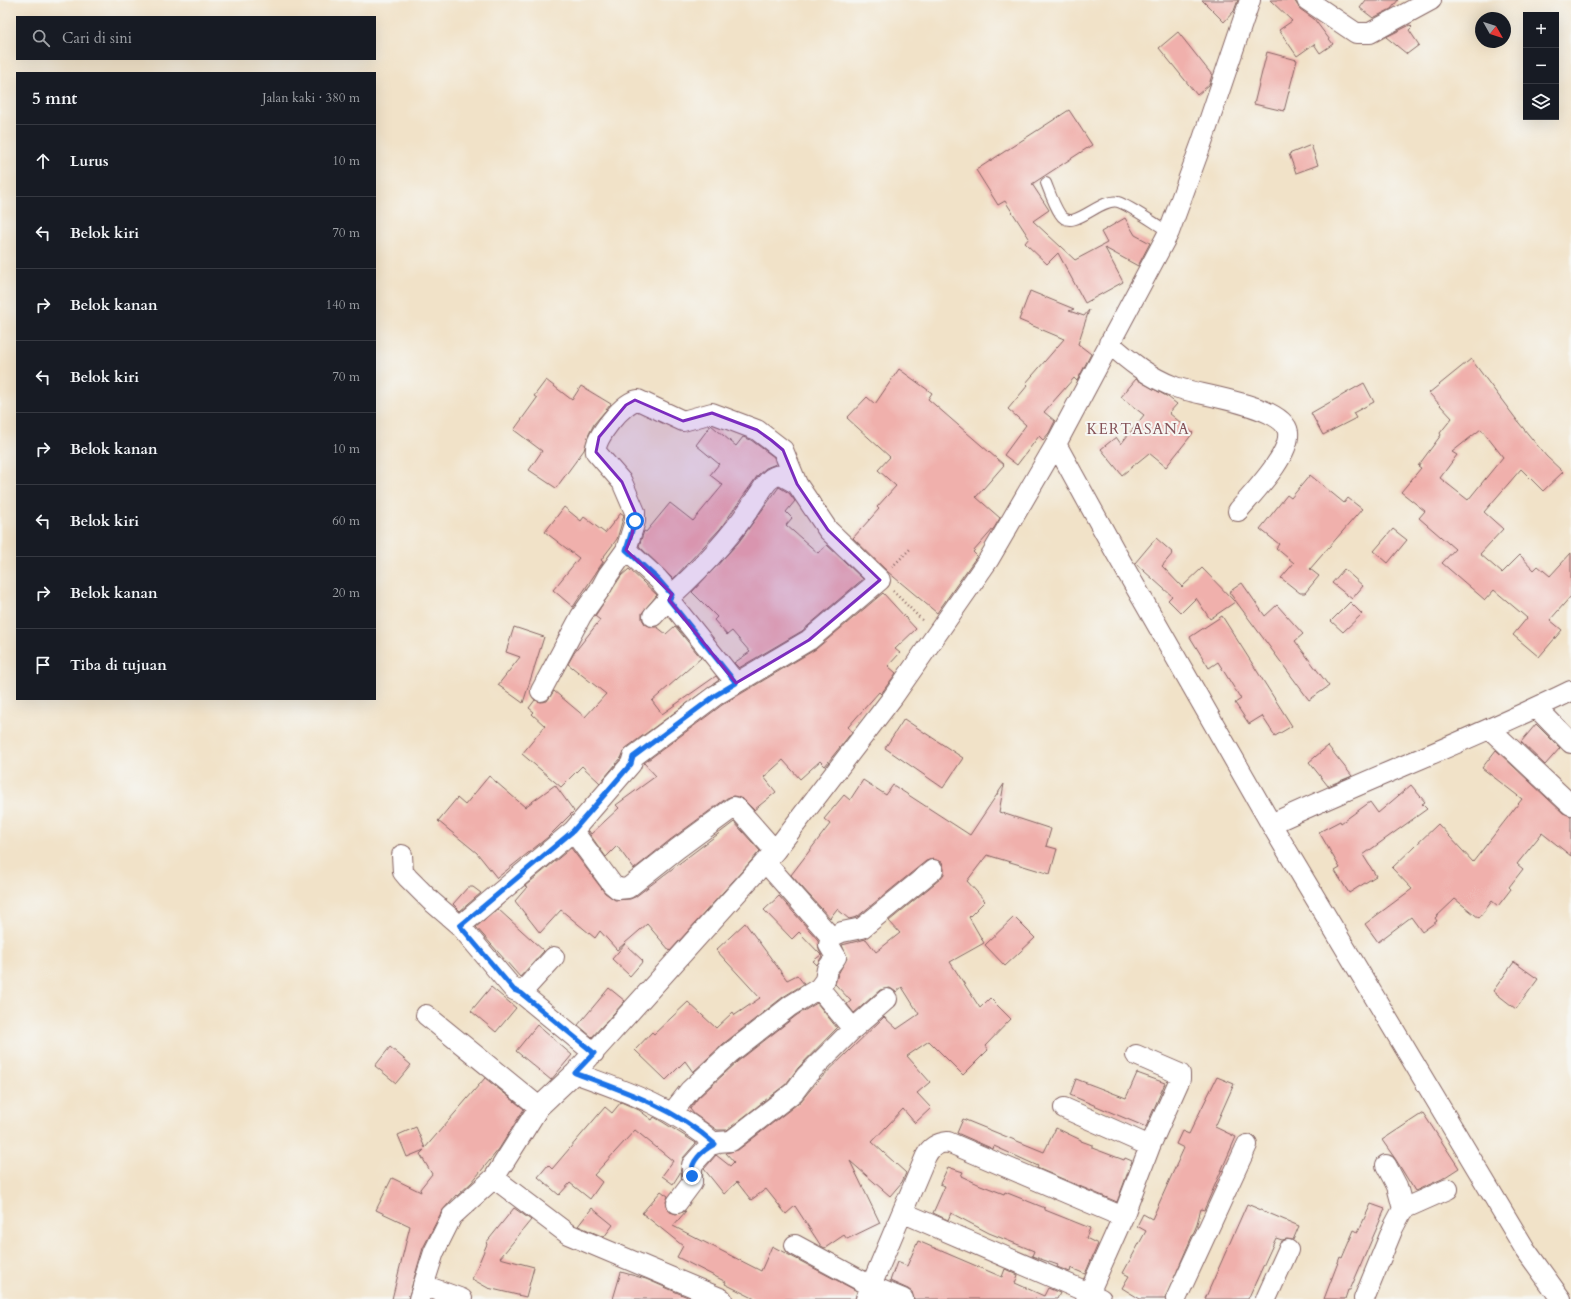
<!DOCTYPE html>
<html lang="id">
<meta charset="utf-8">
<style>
:root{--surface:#171b24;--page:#20242c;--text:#f1f3f6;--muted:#9ea1a6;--line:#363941}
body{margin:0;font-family:Cardo,serif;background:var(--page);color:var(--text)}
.controls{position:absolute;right:12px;top:12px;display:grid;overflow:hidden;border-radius:0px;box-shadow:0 4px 16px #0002}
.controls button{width:36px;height:36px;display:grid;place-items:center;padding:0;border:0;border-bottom:1px solid var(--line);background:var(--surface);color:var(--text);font:20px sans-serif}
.compass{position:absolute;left:1475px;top:12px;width:36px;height:36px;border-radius:50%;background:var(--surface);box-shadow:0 4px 16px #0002;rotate:129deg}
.stop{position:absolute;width:12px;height:12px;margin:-9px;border:3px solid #1a73e8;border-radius:50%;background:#fff}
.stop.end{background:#1a73e8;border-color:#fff;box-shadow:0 1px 4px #0008}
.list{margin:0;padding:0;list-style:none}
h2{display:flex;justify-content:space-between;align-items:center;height:52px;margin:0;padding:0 16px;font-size:17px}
h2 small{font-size:13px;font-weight:400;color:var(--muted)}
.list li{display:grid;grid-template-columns:26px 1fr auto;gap:12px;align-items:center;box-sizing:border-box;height:72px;padding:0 16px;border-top:1px solid var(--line)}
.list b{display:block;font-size:15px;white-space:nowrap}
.list em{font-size:13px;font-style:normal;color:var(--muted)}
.icon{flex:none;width:22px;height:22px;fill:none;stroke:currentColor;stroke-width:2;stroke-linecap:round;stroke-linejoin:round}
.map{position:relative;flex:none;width:1571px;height:1299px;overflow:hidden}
.search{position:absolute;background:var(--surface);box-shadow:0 4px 16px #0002;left:16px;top:16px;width:360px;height:44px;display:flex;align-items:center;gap:10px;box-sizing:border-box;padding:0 14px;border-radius:0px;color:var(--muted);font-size:15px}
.panel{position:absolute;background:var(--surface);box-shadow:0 4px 16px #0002;left:16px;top:72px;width:360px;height:628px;border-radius:0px}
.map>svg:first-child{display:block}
</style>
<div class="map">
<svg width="1571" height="1299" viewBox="0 0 1571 1299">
<rect width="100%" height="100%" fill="#f6f6f2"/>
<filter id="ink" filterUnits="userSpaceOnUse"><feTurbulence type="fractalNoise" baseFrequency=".025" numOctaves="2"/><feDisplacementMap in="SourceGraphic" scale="8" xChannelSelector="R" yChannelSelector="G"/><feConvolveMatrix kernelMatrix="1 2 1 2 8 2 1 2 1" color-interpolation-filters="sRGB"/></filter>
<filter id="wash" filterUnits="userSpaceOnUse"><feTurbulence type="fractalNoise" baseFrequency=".012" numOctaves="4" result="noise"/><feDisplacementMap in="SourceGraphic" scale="16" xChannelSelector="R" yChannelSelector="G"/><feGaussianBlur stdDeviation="0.9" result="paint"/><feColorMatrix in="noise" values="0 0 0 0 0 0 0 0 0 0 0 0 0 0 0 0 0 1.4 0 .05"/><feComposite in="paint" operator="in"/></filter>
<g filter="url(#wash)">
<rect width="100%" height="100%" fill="#f1e2c8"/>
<g id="blocks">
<!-- building -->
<path fill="#f0b0ac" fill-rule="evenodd" d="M 1202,0 L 1238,0 L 1234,11 L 1224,22 Z
M 1270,0 L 1294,0 L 1300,9 L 1314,19 L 1333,44 L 1320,53 L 1314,44 L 1297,56 L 1279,30 L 1292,21 Z
M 1366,0 L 1398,0 L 1391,9 L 1373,18 L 1360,8 Z
M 1410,25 L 1412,27 L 1409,30 L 1419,45 L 1407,54 L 1386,37 Z
M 1178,32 L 1212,75 L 1209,85 L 1197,95 L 1159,48 Z
M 1267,52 L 1297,60 L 1284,111 L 1254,104 Z
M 1069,110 L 1092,145 L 1032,184 L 1049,210 L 1033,221 L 1075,260 L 1107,243 L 1101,232 L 1125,218 L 1135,235 L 1150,243 L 1138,266 L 1105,248 L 1123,282 L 1085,303 L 1058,253 L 1047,264 L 1025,243 L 1029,238 L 1005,201 L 998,205 L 976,170 Z
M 1311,145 L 1318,165 L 1296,173 L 1289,154 Z
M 1030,291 L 1074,309 L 1069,311 L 1084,316 L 1089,310 L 1078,344 L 1091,354 L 1077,381 L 1074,378 L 1044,412 L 1055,421 L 1049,433 L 1043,440 L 1039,436 L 1017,465 L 1004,455 L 1026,425 L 1008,409 L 1028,385 L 1026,383 L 1064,339 L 1019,320 Z
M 1471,359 L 1519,423 L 1546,456 L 1563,472 L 1543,491 L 1521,469 L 1484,512 L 1503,529 L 1480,554 L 1502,573 L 1520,555 L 1534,570 L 1538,566 L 1550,576 L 1571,553 L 1571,596 L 1550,620 L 1562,630 L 1539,657 L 1513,635 L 1527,618 L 1494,590 L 1485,600 L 1442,563 L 1455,549 L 1419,518 L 1425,511 L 1401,492 L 1421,468 L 1418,466 L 1441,435 L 1440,433 L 1452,418 L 1429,393 ZM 1481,429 L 1503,457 L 1468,500 L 1440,478 L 1457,455 L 1452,452 Z
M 899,369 L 932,393 L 928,399 L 1004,465 L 976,497 L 1000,518 L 994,528 L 973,552 L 977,556 L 937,613 L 888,572 L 853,538 L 879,509 L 877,507 L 896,486 L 878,470 L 890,457 L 847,418 L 867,397 L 875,404 Z
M 1136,379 L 1168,397 L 1177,404 L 1169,413 L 1193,433 L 1166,467 L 1149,453 L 1122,475 L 1101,449 L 1116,437 L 1121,444 L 1144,415 L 1121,397 Z
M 546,380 L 572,400 L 581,386 L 611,404 L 594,424 L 589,434 L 584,450 L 556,488 L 529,470 L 542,451 L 514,430 L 537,398 L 534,396 Z
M 1364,383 L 1374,402 L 1353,413 L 1356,418 L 1323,435 L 1311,413 Z
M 711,425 L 736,446 L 743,437 L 751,440 L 774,457 L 776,464 L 766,468 L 758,475 L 720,529 L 673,579 L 639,546 L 644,531 L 646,532 L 670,503 L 693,521 L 723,485 L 710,475 L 719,464 L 696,445 Z
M 1310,475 L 1344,503 L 1348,498 L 1362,509 L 1310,569 L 1319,576 L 1305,593 L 1300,593 L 1281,578 L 1294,563 L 1276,548 L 1279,544 L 1260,529 L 1287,495 L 1291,498 Z
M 779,487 L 789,493 L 795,501 L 786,512 L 792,518 L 786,525 L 818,553 L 827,545 L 863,579 L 802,631 L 739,668 L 734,663 L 750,652 L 732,631 L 727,635 L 714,620 L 717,617 L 692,592 L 738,543 Z
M 564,507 L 581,521 L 584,517 L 605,533 L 621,513 L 624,515 L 617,539 L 601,560 L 603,562 L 573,607 L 553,590 L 579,558 L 545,532 Z
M 1393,529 L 1407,540 L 1388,563 L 1374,551 Z
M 1156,538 L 1173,553 L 1162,566 L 1182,587 L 1202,568 L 1235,602 L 1210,619 L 1196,598 L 1181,613 L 1168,600 L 1172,596 L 1135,563 Z
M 629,569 L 657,595 L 642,613 L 642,619 L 645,624 L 651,627 L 657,627 L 666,634 L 675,626 L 701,658 L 652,701 L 662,714 L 716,676 L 719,680 L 626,748 L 621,758 L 600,783 L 582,766 L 561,787 L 522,754 L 545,726 L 532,714 L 534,712 L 529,708 L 535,700 L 541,702 L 547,701 L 554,691 L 585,717 L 606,694 L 568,664 L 574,653 L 600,620 L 595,616 L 621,576 Z
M 1344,569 L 1363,586 L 1352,599 L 1332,583 Z
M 1242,583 L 1265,616 L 1277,605 L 1303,634 L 1295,641 L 1329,686 L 1309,700 L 1229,592 Z
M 883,593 L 916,629 L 895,649 L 900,653 L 888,666 L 896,673 L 881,694 L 879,692 L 848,727 L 852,732 L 825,766 L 820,761 L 800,779 L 783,760 L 764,777 L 776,792 L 754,810 L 743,799 L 733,796 L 727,798 L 670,840 L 634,869 L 617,846 L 606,857 L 588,832 L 589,831 L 591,834 L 619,808 L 616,805 L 656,776 L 644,763 L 722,705 L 816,649 Z
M 1350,602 L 1362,614 L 1343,632 L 1331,621 Z
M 1222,616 L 1292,726 L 1275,736 L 1262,716 L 1249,724 L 1235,703 L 1241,699 L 1218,662 L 1209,668 L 1190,637 Z
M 514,627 L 544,637 L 523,703 L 498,685 L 520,657 L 506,652 Z
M 904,719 L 963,758 L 943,788 L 885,748 Z
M 1536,724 L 1560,748 L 1545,765 L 1521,742 Z
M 1328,746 L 1352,776 L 1328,786 L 1309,762 Z
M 1496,750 L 1563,813 L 1571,816 L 1571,856 L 1542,833 L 1517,864 L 1523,869 L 1509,887 L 1511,889 L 1498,906 L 1492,901 L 1479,918 L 1455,899 L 1435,918 L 1437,921 L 1422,932 L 1411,917 L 1378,942 L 1365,924 L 1412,889 L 1392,868 L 1438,824 L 1473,862 L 1522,799 L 1482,768 Z
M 489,776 L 525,807 L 555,785 L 574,811 L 548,837 L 497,878 L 477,853 L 438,821 L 457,798 L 465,805 Z
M 863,780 L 886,795 L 893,785 L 970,835 L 1004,784 L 999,812 L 1051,829 L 1046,846 L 1057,849 L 1050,874 L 987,855 L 967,881 L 985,901 L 969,917 L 984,943 L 950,962 L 980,1008 L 990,998 L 1011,1019 L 985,1046 L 988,1050 L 963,1075 L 929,1041 L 907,1056 L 930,1082 L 917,1093 L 931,1108 L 915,1123 L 903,1109 L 872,1142 L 906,1173 L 902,1182 L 890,1196 L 850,1161 L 880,1223 L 847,1239 L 844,1235 L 825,1248 L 821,1246 L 795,1206 L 786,1214 L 766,1189 L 751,1200 L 737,1182 L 724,1194 L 704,1169 L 716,1155 L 730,1166 L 734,1162 L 726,1153 L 738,1150 L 801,1101 L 815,1084 L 884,1017 L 897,1029 L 919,1014 L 902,987 L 896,992 L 890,988 L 880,990 L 854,1013 L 847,1004 L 851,1001 L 835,984 L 838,974 L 847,958 L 842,945 L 866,939 L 876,952 L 900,933 L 889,921 L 940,879 L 944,874 L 944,869 L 942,862 L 932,859 L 926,861 L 857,917 L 849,919 L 837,909 L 830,918 L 791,875 L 830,824 L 824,819 L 844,795 L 850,800 Z
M 1411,785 L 1425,802 L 1422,804 L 1427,809 L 1363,855 L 1376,876 L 1349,893 L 1335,871 L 1340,868 L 1319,832 L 1340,821 L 1341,823 L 1370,802 L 1378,813 Z
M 734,822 L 760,851 L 670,951 L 647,924 L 617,950 L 600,931 L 595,938 L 561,910 L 540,933 L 515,901 L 527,887 L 525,886 L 571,848 L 605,893 L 615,900 L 630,899 L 635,897 Z
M 468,887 L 473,887 L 481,893 L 460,911 L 453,904 Z
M 779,896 L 818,940 L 819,950 L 822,956 L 817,965 L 813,961 L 821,955 L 799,932 L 792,939 L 764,910 Z
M 498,909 L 544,951 L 520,977 L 476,927 Z
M 1014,917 L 1035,938 L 1005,966 L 985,945 Z
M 745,923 L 787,980 L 797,975 L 804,984 L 783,997 L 723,1044 L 693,1072 L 685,1061 L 666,1080 L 635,1050 L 652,1032 L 654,1034 L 688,1002 L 716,1028 L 733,1012 L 735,1015 L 760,998 L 716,950 Z
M 625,944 L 643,961 L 630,976 L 612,959 Z
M 1514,962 L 1538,979 L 1516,1009 L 1493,991 Z
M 491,987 L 516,1008 L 496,1032 L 471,1011 Z
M 609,988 L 625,1001 L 592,1037 L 578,1025 Z
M 817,1003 L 837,1028 L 798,1068 L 786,1084 L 727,1130 L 717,1130 L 694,1114 L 690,1109 L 698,1098 L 737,1062 L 797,1015 Z
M 537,1025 L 572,1055 L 551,1080 L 516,1051 Z
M 390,1047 L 411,1065 L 396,1083 L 375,1066 Z
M 1137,1073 L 1165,1083 L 1146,1127 L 1070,1095 L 1076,1079 L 1126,1098 Z
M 1217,1077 L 1234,1084 L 1215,1127 L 1236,1137 L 1204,1210 L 1201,1209 L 1196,1227 L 1165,1299 L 1140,1299 L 1122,1288 L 1129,1276 L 1123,1273 L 1146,1231 L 1137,1226 L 1143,1214 L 1152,1219 L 1184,1148 L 1176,1144 L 1182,1131 L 1189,1134 Z
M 485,1078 L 524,1109 L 499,1149 L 472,1182 L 457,1196 L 456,1195 L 442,1211 L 423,1248 L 408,1299 L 392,1299 L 410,1226 L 376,1210 L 392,1178 L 421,1192 L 420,1189 L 432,1174 L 420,1154 L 424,1150 L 407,1157 L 398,1135 L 416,1127 L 425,1148 Z
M 621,1102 L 639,1110 L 652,1120 L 654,1117 L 661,1121 L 696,1143 L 683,1158 L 680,1173 L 673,1184 L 662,1176 L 673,1161 L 635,1130 L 594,1175 L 602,1182 L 590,1199 L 570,1183 L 559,1195 L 538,1177 L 548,1165 L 552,1169 L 605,1107 L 612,1113 Z
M 1423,1113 L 1459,1168 L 1442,1179 L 1415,1191 L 1396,1160 L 1382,1140 Z
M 963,1119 L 1044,1152 L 1056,1128 L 1081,1140 L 1081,1141 L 1092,1145 L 1092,1148 L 1124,1160 L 1125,1158 L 1132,1161 L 1117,1202 L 1037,1168 L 1038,1166 L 994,1146 L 993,1149 L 957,1133 Z
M 948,1167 L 963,1172 L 961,1176 L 978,1184 L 1004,1194 L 1005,1192 L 1045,1208 L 1045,1210 L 1090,1228 L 1086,1238 L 1098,1244 L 1085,1274 L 1071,1268 L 1070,1272 L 1057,1267 L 1058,1265 L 1032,1256 L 1034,1251 L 989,1233 L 951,1213 L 948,1220 L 933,1213 L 945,1186 L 940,1184 Z
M 661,1191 L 668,1196 L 666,1202 L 670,1212 L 676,1214 L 686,1211 L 673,1226 L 761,1271 L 772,1246 L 857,1291 L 855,1299 L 755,1299 L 725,1284 L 726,1282 L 677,1257 L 683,1246 L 642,1213 Z
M 1247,1204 L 1299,1226 L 1293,1240 L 1287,1239 L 1282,1240 L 1276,1238 L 1248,1299 L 1205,1299 Z
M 1371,1204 L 1385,1209 L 1350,1290 L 1348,1290 L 1345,1299 L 1324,1299 L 1340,1257 L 1342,1258 L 1354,1230 L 1358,1232 Z
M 514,1208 L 531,1220 L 500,1258 L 534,1267 L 526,1297 L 488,1288 L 472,1279 L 487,1244 L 486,1243 Z
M 592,1208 L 613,1225 L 604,1237 L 578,1226 Z
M 918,1241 L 1002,1277 L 1005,1269 L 1018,1275 L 1015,1283 L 1044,1296 L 1048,1288 L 1060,1293 L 1057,1299 L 914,1299 L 912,1292 L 908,1289 L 890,1281 L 897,1262 L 907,1266 Z
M 621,1272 L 646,1279 L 692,1299 L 613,1299 Z"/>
</g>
</g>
<g filter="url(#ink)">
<use href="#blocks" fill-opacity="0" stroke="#846362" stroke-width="1"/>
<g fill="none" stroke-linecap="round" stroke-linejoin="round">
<defs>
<path id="lane" d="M 1046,183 C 1050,193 1054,205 1060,214 C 1072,234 1100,197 1118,202 C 1129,205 1157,225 1169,232"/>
<path id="street" d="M 1307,0 L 1356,33 L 1370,33 L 1431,0
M 1109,343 C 1129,361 1150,378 1175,387 C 1198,395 1284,405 1288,432 C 1291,455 1252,494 1238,511
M 1056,444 L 1116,553 L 1271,824 L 1525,1249 L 1561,1299
M 669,600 L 736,683
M 653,616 L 672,595
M 541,691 L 581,616 L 601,588 L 608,575 L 626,550 L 635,521 L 635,512 L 622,482 L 596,452 C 593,439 624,401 638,400 L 683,421 L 712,413 L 757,430 L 783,450 L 797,484
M 1537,708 L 1571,743
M 1490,729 L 1571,805
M 1271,824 C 1370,778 1473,739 1571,691
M 573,831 L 612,884 L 618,889 L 628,888 L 677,849 L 734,807 L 738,809 L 775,851
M 402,855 L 403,872 L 408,878 L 431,901 L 460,926 L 514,990 L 521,993 L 594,1053
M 765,862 L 831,937
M 460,926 L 573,831 L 631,764 L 633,757 L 716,695 L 809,640 L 880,580 L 828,530 L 797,484 L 781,475 C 768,476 764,487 757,497 C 734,534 705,565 672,595 L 658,579 L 626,550
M 819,988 L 853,1029
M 521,993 L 554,957
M 426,1015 L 539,1107
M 575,1073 C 625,1091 675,1108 715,1144
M 1064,1108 L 1150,1146
M 672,1113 L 690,1090 L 730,1053 L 790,1006 L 819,988 L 825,980 L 827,969 L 836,957 L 829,945 L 831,937 L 842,932 L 862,928 L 933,870
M 1386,1165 L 1397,1186 L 1403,1209
M 494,1178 L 568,1234 L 722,1299
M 677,1203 L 692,1183 L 692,1165 L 709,1146 L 717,1142 L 731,1141 L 794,1092 L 806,1076 L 853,1029 L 887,999
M 904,1213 L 1089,1293 L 1086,1299
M 795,1245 L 871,1286 L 866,1299
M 423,1285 L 462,1299
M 419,1299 L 434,1252 L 452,1216 L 494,1178 L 539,1107 L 575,1073 L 775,851 L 893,697 L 989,559 L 1056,444 L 1169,232 L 1202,142 L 1250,0
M 903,1299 L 871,1286 L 926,1156 C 931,1146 938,1143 948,1142 L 1123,1217
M 1101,1299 L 1089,1293 L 1123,1217 L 1150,1146 L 1180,1079 L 1180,1074 L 1136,1055
M 1176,1299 L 1247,1145
M 1266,1299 L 1288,1250
M 1364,1299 L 1393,1228 L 1403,1209 L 1448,1189"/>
</defs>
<!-- lane casing -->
<use href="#lane" stroke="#846362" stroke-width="12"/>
<!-- street casing -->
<use href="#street" stroke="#846362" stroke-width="22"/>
<!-- path -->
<path stroke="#846362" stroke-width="2.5" stroke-dasharray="1 3" stroke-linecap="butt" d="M 892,567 L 911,548
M 893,591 L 923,621"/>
<!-- lane -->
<use href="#lane" stroke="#fff" stroke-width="10"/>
<!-- street -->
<use href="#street" stroke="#fff" stroke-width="20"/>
</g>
</g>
<g fill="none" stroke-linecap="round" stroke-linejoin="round" filter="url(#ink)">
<!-- route -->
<path stroke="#1a73e8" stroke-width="5" d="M 635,521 L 626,550 L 658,579 L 672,595 L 669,600 L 736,683 L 716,695 L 633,757 L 631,764 L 573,831 L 460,926 L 514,990 L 521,993 L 594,1053 L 575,1073 C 625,1091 675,1108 715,1144 C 703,1150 689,1162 692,1176"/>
</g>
<!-- marked area -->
<path fill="#7b2cbf" fill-opacity="0.2" stroke="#7b2cbf" stroke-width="3" stroke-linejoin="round" d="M 635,400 L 683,421 L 712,413 L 757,430 L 771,440 L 783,450 L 797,484 L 828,530 L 880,580 L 809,640 L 736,683 L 669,600 L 672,594 L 626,550 L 632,535 L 635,512 L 622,482 L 596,452 L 599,437 L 626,405 Z"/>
<g text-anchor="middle" stroke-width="4" stroke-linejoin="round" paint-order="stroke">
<!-- quarter labels -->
<g font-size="15" letter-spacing="1" fill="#845258" stroke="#f6f6f2">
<text x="1138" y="434">KERTASANA</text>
</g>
</g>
</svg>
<div class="controls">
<button>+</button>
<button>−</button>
<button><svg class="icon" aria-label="layers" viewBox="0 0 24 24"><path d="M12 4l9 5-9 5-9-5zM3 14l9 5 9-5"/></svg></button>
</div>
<svg class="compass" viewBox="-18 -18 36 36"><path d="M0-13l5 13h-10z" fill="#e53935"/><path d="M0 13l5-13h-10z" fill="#9ea1a6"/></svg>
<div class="stop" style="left:635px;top:521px"></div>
<div class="stop end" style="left:692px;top:1176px"></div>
<div class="search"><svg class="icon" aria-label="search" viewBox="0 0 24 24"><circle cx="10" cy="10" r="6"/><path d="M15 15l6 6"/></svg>Cari di sini</div>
<section class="panel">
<h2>5 mnt<small>Jalan kaki · 380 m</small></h2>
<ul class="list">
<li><svg class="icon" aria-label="ahead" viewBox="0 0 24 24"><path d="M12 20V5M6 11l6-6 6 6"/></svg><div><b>Lurus</b></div><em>10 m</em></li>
<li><svg class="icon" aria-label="left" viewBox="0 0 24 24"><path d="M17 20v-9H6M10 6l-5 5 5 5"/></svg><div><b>Belok kiri</b></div><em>70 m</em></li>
<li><svg class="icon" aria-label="right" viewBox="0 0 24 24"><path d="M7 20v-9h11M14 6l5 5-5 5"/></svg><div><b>Belok kanan</b></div><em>140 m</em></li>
<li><svg class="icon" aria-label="left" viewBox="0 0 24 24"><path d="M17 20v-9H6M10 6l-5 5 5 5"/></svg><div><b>Belok kiri</b></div><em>70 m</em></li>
<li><svg class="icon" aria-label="right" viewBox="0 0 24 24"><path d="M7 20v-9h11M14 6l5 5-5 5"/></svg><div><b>Belok kanan</b></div><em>10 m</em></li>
<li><svg class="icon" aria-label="left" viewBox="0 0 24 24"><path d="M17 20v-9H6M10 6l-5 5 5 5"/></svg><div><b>Belok kiri</b></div><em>60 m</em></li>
<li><svg class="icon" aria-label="right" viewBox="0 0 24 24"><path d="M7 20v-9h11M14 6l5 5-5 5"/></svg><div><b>Belok kanan</b></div><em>20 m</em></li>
<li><svg class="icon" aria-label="arrive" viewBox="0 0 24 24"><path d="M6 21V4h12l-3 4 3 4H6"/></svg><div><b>Tiba di tujuan</b></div></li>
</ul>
</section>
</div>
